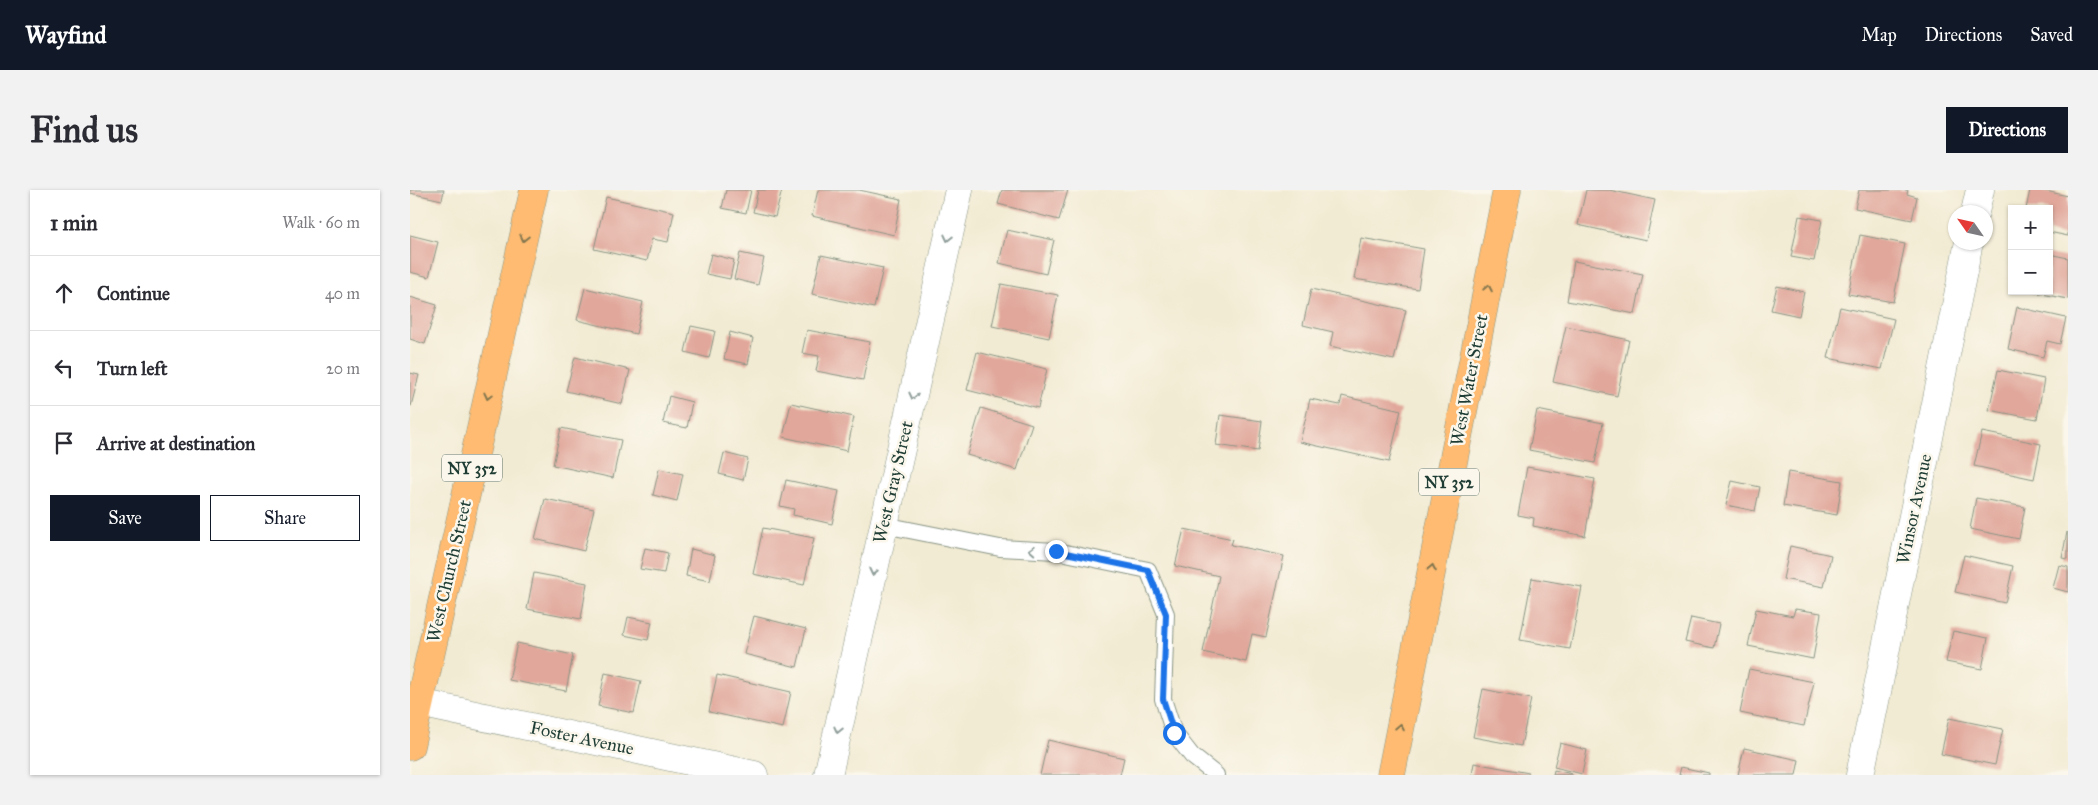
<!DOCTYPE html>
<meta charset="utf-8">
<style>
:root{--surface:#fff;--page:#f2f2f3;--text:#2b2b33;--muted:#7c7c81;--line:#e1e1e2;--accent:#111827}
body{margin:0;font-family:"IM FELL Great Primer",serif;background:var(--page);color:var(--text)}
.controls{position:absolute;right:15px;top:15px;display:grid;overflow:hidden;border-radius:0px;box-shadow:0 1px 4px #0004}
.controls button{width:45px;height:45px;display:grid;place-items:center;padding:0;border:0;border-bottom:1px solid var(--line);background:var(--surface);color:var(--text);font:25px sans-serif}
.compass{position:absolute;left:1538px;top:15px;width:45px;height:45px;border-radius:50%;background:var(--surface);box-shadow:0 1px 4px #0004;rotate:304deg}
.stop{position:absolute;width:15px;height:15px;margin:-11px;border:4px solid #1a73e8;border-radius:50%;background:#fff}
.stop.end{background:#1a73e8;border-color:#fff;box-shadow:0 1px 5px #0008}
.list{margin:0;padding:0;list-style:none}
h2{display:flex;justify-content:space-between;align-items:center;height:65px;margin:0;padding:0 20px;font-size:21px}
h2 small{font-size:16px;font-weight:400;color:var(--muted)}
.list li{display:grid;grid-template-columns:32px 1fr auto;gap:15px;align-items:center;box-sizing:border-box;height:75px;padding:0 20px;border-top:1px solid var(--line)}
.list b{display:block;font-size:19px;white-space:nowrap}
.list em{font-size:16px;font-style:normal;color:var(--muted)}
.actions{display:flex;gap:10px;padding:15px 20px}
.actions a{flex:1;padding:11px 0;border:1px solid var(--accent);border-radius:0px;text-align:center;font-size:18px;color:var(--accent)}
.actions .main{background:var(--accent);color:#fff}
.icon{flex:none;width:28px;height:28px;fill:none;stroke:currentColor;stroke-width:2;stroke-linecap:round;stroke-linejoin:round}
.map{position:relative;flex:none;width:1658px;height:585px;overflow:hidden;border-radius:0px}
header{display:flex;align-items:center;gap:30px;box-sizing:border-box;height:70px;padding:0 25px;background:var(--accent);color:#fff}
header strong{font-size:24px}
nav{display:flex;gap:28px;margin-inline-start:auto;font-size:18px}
.intro{display:flex;align-items:center;justify-content:space-between;box-sizing:border-box;height:120px;padding:0 30px}
h1{margin:0;font-size:35px}
.button{padding:12px 22px;border-radius:0px;background:var(--accent);color:#fff;font-size:18px;font-weight:700}
main{display:flex;gap:30px;padding:0 30px}
aside{flex:1;background:var(--surface);border-radius:0px;box-shadow:0 1px 4px #0004}
.map>svg:first-child{display:block}
</style>
<header>
<strong>Wayfind</strong>
<nav><a>Map</a><a>Directions</a><a>Saved</a></nav>
</header>
<div class="intro"><h1>Find us</h1><a class="button">Directions</a></div>
<main>
<aside>
<h2>1 min<small>Walk · 60 m</small></h2>
<ul class="list">
<li><svg class="icon" aria-label="ahead" viewBox="0 0 24 24"><path d="M12 20V5M6 11l6-6 6 6"/></svg><div><b>Continue</b></div><em>40 m</em></li>
<li><svg class="icon" aria-label="left" viewBox="0 0 24 24"><path d="M17 20v-9H6M10 6l-5 5 5 5"/></svg><div><b>Turn left</b></div><em>20 m</em></li>
<li><svg class="icon" aria-label="arrive" viewBox="0 0 24 24"><path d="M6 21V4h12l-3 4 3 4H6"/></svg><div><b>Arrive at destination</b></div></li>
</ul>
<div class="actions"><a class="main">Save</a><a>Share</a></div>
</aside>
<div class="map">
<svg width="1658" height="585" viewBox="0 0 1658 585">
<rect width="100%" height="100%" fill="#fbf7ec"/>
<filter id="ink" filterUnits="userSpaceOnUse"><feTurbulence type="fractalNoise" baseFrequency=".02" numOctaves="2"/><feDisplacementMap in="SourceGraphic" scale="10" xChannelSelector="R" yChannelSelector="G"/><feConvolveMatrix kernelMatrix="1 2 1 2 8 2 1 2 1" color-interpolation-filters="sRGB"/></filter>
<filter id="wash" filterUnits="userSpaceOnUse"><feTurbulence type="fractalNoise" baseFrequency=".0096" numOctaves="4" result="noise"/><feDisplacementMap in="SourceGraphic" scale="20" xChannelSelector="R" yChannelSelector="G"/><feGaussianBlur stdDeviation="1.12" result="paint"/><feColorMatrix in="noise" values="0 0 0 0 0 0 0 0 0 0 0 0 0 0 0 0 0 1.4 0 .05"/><feComposite in="paint" operator="in"/></filter>
<g filter="url(#wash)">
<rect width="100%" height="100%" fill="#f2ebd3"/>
<g id="blocks">
<!-- building -->
<path fill="#e1a79b" d="M 0,0 L 34,0 L 32,10 L 0,3 Z
M 316,0 L 341,0 L 336,23 L 312,18 Z
M 348,0 L 372,0 L 365,27 L 343,22 Z
M 408,0 L 449,0 L 491,9 L 484,45 L 402,26 Z
M 592,0 L 658,0 L 649,30 L 588,14 Z
M 1176,0 L 1199,0 L 1245,10 L 1236,50 L 1168,35 Z
M 1449,0 L 1498,0 L 1497,4 L 1507,7 L 1502,30 L 1445,18 Z
M 1620,0 L 1631,0 L 1658,6 L 1658,46 L 1639,42 L 1639,19 L 1616,19 Z
M 196,7 L 264,22 L 258,52 L 242,49 L 237,71 L 184,59 Z
M 1389,26 L 1412,30 L 1404,71 L 1381,67 Z
M 597,40 L 644,50 L 636,84 L 589,73 Z
M 0,45 L 28,52 L 19,87 L 0,82 Z
M 1450,45 L 1495,54 L 1483,112 L 1438,104 Z
M 951,48 L 1014,59 L 1008,99 L 944,89 Z
M 330,63 L 354,68 L 348,95 L 324,89 Z
M 301,64 L 324,70 L 320,89 L 296,84 Z
M 1639,64 L 1658,68 L 1658,109 L 1621,102 L 1639,101 Z
M 411,65 L 473,78 L 464,118 L 402,104 Z
M 1164,71 L 1233,84 L 1225,124 L 1157,111 Z
M 591,94 L 648,105 L 639,148 L 582,136 Z
M 1367,96 L 1394,102 L 1389,126 L 1361,120 Z
M 175,98 L 233,112 L 226,144 L 167,130 Z
M 901,99 L 996,120 L 984,170 L 920,156 L 923,142 L 893,135 Z
M 0,107 L 27,115 L 15,154 L 0,149 Z
M 1430,117 L 1484,129 L 1472,179 L 1418,168 Z
M 1607,117 L 1656,128 L 1650,154 L 1637,151 L 1633,167 L 1598,159 Z
M 281,136 L 305,141 L 299,168 L 275,162 Z
M 1156,136 L 1219,150 L 1207,206 L 1143,192 Z
M 397,140 L 460,152 L 453,190 L 406,181 L 409,166 L 392,163 Z
M 320,142 L 343,148 L 338,174 L 314,169 Z
M 567,162 L 637,179 L 628,218 L 557,200 Z
M 165,167 L 220,180 L 212,214 L 156,201 Z
M 1588,180 L 1634,189 L 1627,229 L 1579,220 Z
M 0,183 L 9,185 L 1,216 L 0,216 Z
M 259,206 L 282,212 L 277,238 L 253,233 Z
M 932,206 L 991,220 L 979,272 L 890,252 L 900,209 L 930,215 Z
M 381,213 L 444,227 L 437,261 L 373,247 Z
M 571,218 L 622,234 L 607,280 L 557,265 Z
M 1127,220 L 1193,233 L 1185,273 L 1119,260 Z
M 810,225 L 852,231 L 848,261 L 806,255 Z
M 151,238 L 211,250 L 203,288 L 143,275 Z
M 1572,242 L 1631,254 L 1624,289 L 1564,276 Z
M 314,263 L 338,269 L 333,290 L 309,284 Z
M 1117,277 L 1185,289 L 1175,346 L 1123,336 L 1124,328 L 1108,325 Z
M 249,279 L 273,284 L 267,311 L 243,305 Z
M 1378,282 L 1432,291 L 1427,325 L 1373,316 Z
M 376,290 L 429,301 L 422,334 L 383,325 L 384,319 L 370,316 Z
M 1322,291 L 1350,297 L 1345,321 L 1316,315 Z
M 1566,308 L 1615,317 L 1609,349 L 1560,339 Z
M 135,309 L 184,319 L 174,361 L 125,349 Z
M 353,338 L 404,348 L 394,395 L 343,384 Z
M 774,339 L 823,349 L 821,355 L 874,366 L 856,447 L 842,444 L 836,472 L 793,462 L 809,386 L 765,376 Z
M 1657,342 L 1658,343 L 1658,369 L 1652,368 Z
M 1380,356 L 1421,365 L 1414,397 L 1373,389 Z
M 235,358 L 258,363 L 254,383 L 230,379 Z
M 281,359 L 305,365 L 300,391 L 276,386 Z
M 1554,365 L 1603,376 L 1595,413 L 1545,402 Z
M 1649,375 L 1658,377 L 1658,402 L 1643,398 Z
M 124,383 L 177,393 L 171,429 L 117,419 Z
M 1122,388 L 1172,397 L 1160,459 L 1110,450 Z
M 1346,419 L 1383,426 L 1385,419 L 1411,423 L 1403,469 L 1338,456 Z
M 344,426 L 396,439 L 387,477 L 334,464 Z
M 218,427 L 242,432 L 238,450 L 214,445 Z
M 1281,428 L 1309,434 L 1304,458 L 1275,452 Z
M 1543,441 L 1578,448 L 1572,479 L 1536,472 Z
M 107,453 L 163,465 L 156,501 L 99,490 Z
M 1339,479 L 1404,492 L 1394,536 L 1330,523 Z
M 195,483 L 231,491 L 224,523 L 188,516 Z
M 307,485 L 381,502 L 373,538 L 299,522 Z
M 1073,499 L 1121,509 L 1111,556 L 1063,547 Z
M 1539,528 L 1593,539 L 1585,575 L 1531,564 Z
M 638,550 L 714,568 L 710,585 L 630,585 Z
M 1150,553 L 1177,560 L 1172,584 L 1144,577 Z
M 1334,558 L 1389,570 L 1386,585 L 1328,585 Z
M 1064,573 L 1119,583 L 1118,585 L 1062,585 Z
M 1271,577 L 1299,583 L 1299,585 L 1269,585 Z
M 1144,580 L 1162,584 L 1162,585 L 1143,585 Z"/>
</g>
</g>
<g filter="url(#ink)">
<use href="#blocks" fill-opacity="0" stroke="#889484" stroke-width="1"/>
<g fill="none" stroke-linecap="round" stroke-linejoin="round">
<defs>
<path id="service" d="M 474,335 L 590,358 L 646,361 L 738,380 L 756,424 L 753,509 L 764,543 L 782,566 L 806,585"/>
<path id="minor" d="M 1565,22 L 1570,0
M 0,511 L 344,585
M 418,585 L 549,0
M 1450,585 L 1559,52"/>
<path id="primary" d="M 0,556 L 124,0
M 981,585 L 1097,0"/>
</defs>
<!-- service casing -->
<use href="#service" stroke="#889484" stroke-width="18"/>
<!-- minor casing -->
<use href="#minor" stroke="#889484" stroke-width="29"/>
<!-- primary casing -->
<use href="#primary" stroke="#889484" stroke-width="29"/>
<!-- service -->
<use href="#service" stroke="#fff" stroke-width="16"/>
<!-- minor -->
<use href="#minor" stroke="#fff" stroke-width="28"/>
<!-- primary -->
<use href="#primary" stroke="#febb71" stroke-width="28"/>
</g>
<!-- one-way arrows -->
<defs><path id="oneway-chevron" d="M-2-3.5L2.5 0L-2 3.5" fill="none" stroke-width="1.6" stroke-linecap="round" stroke-linejoin="round" transform="scale(1.25)"/></defs>
<g stroke="#83764f">
<use href="#oneway-chevron" transform="translate(114 48) rotate(103)"/>
<use href="#oneway-chevron" transform="translate(1078 98) rotate(-79)"/>
<use href="#oneway-chevron" transform="translate(78 206) rotate(103)"/>
<use href="#oneway-chevron" transform="translate(1022 378) rotate(-79)"/>
<use href="#oneway-chevron" transform="translate(990 537) rotate(-79)"/>
</g>
<g stroke="#8f9e9a">
<use href="#oneway-chevron" transform="translate(538 48) rotate(103)"/>
<use href="#oneway-chevron" transform="translate(503 206) rotate(103)"/>
<use href="#oneway-chevron" transform="translate(622 360) rotate(-177)"/>
<use href="#oneway-chevron" transform="translate(463 382) rotate(103)"/>
<use href="#oneway-chevron" transform="translate(428 540) rotate(103)"/>
</g>
</g>
<g fill="none" stroke-linecap="round" stroke-linejoin="round" filter="url(#ink)">
<!-- route -->
<path stroke="#1a73e8" stroke-width="6" d="M 646,361 L 738,380 L 756,424 L 753,509 L 764,543"/>
</g>
<g text-anchor="middle" stroke-width="5" stroke-linejoin="round" paint-order="stroke">
<!-- shield labels -->
<g fill="#fbf7ec" stroke="#61756b" stroke-width="1">
<rect x="32" y="264.5" width="60" height="27" rx="4"/>
<rect x="1009" y="278.5" width="60" height="27" rx="4"/>
</g>
<g font-size="16" font-weight="bold" fill="#1f3d34">
<text x="62" y="284">NY 352</text>
<text x="1039" y="298">NY 352</text>
</g>
<!-- street labels -->
<g font-size="18" fill="#1f3d34" stroke="#fbf7ec">
<text transform="translate(1059 190) rotate(-79)" y="6">West Water Street</text>
<text transform="translate(483 292) rotate(-77)" y="6">West Gray Street</text>
<text transform="translate(1504 319) rotate(-78)" y="6">Winsor Avenue</text>
<text transform="translate(39 381) rotate(-77)" y="6">West Church Street</text>
<text transform="translate(172 548) rotate(12)" y="6">Foster Avenue</text>
</g>
</g>
</svg>
<div class="controls">
<button>+</button>
<button>−</button>
</div>
<svg class="compass" viewBox="-18 -18 36 36"><path d="M0-13l5 13h-10z" fill="#e53935"/><path d="M0 13l5-13h-10z" fill="#7c7c81"/></svg>
<div class="stop" style="left:764px;top:543px"></div>
<div class="stop end" style="left:646px;top:361px"></div>
</div>
</main>
